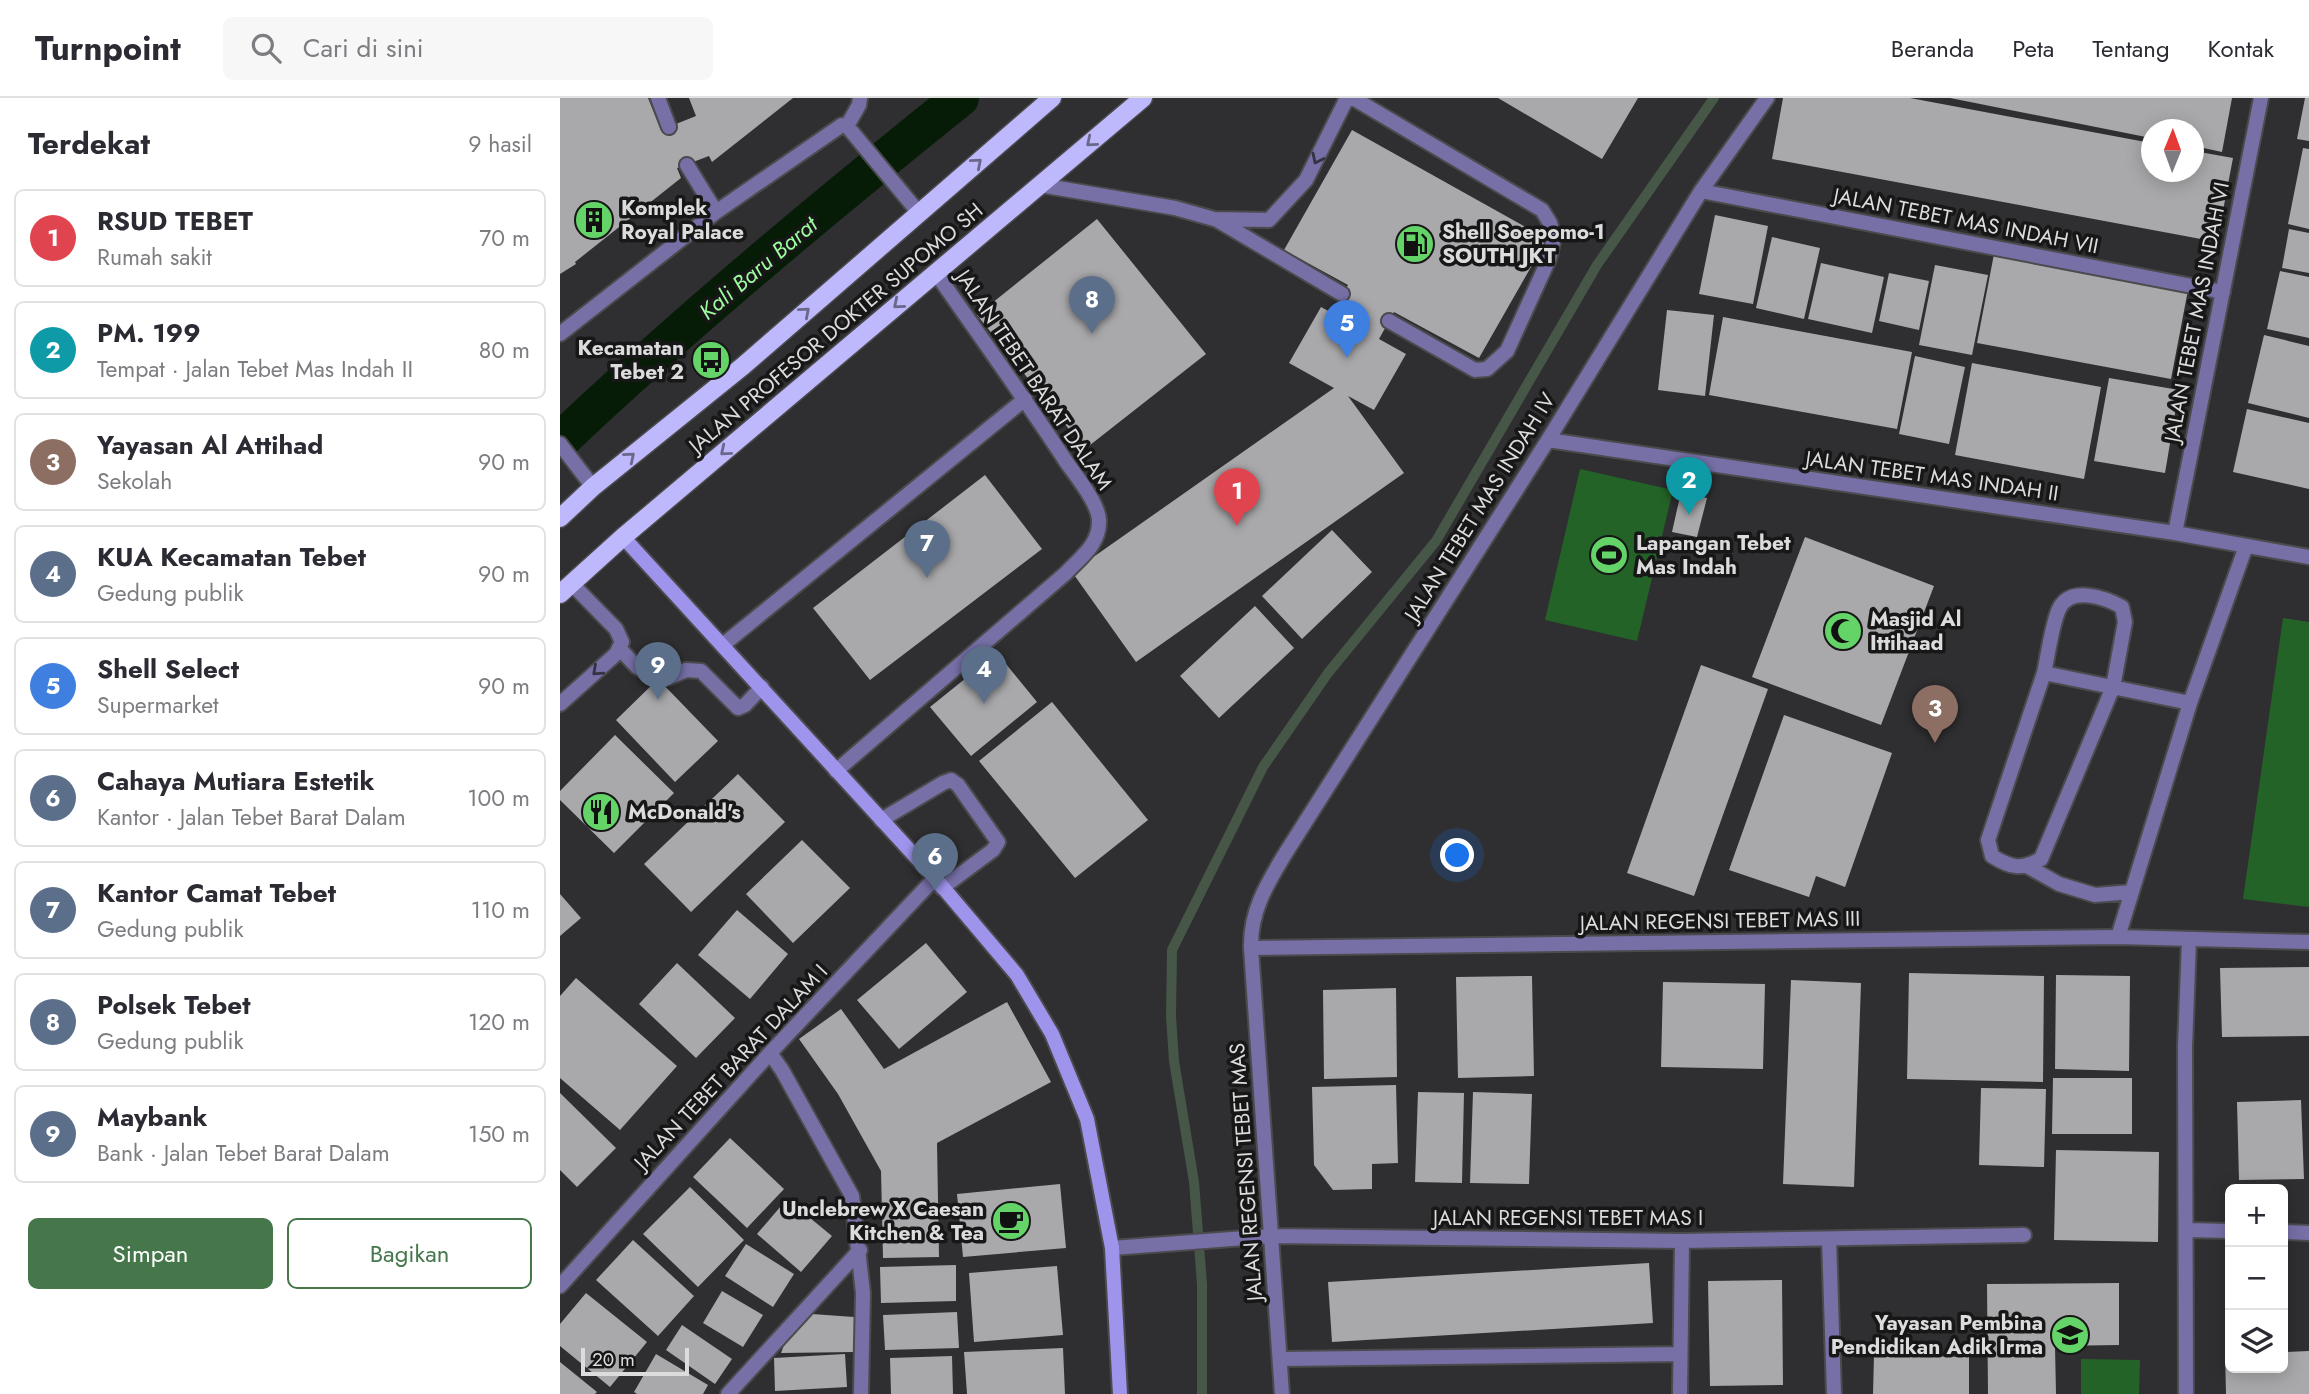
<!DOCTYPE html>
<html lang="id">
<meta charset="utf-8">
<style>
:root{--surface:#fff;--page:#f7f7f7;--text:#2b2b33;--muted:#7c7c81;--line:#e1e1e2;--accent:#45774b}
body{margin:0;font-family:Jost,sans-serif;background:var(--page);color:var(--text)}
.controls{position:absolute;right:21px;bottom:21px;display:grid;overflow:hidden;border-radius:10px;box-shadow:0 4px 18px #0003}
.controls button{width:63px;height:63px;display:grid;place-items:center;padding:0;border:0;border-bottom:2px solid var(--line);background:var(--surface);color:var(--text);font:35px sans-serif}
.compass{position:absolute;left:1581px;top:21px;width:63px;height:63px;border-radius:50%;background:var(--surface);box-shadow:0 4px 18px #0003;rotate:1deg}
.scale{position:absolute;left:21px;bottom:18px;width:108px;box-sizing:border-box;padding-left:7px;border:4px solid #dcdcdd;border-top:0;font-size:19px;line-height:24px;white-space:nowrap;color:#dcdcdd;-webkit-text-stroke:5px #171718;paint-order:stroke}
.you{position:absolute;left:898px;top:758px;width:24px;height:24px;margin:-18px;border:5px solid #fff;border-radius:50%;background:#1a73e8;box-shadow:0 0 0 10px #1a73e833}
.badge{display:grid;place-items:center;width:46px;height:46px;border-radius:50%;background:var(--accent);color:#fff;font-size:23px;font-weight:700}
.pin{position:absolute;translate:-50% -58px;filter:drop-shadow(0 2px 4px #0008)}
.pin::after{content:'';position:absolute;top:37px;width:24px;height:21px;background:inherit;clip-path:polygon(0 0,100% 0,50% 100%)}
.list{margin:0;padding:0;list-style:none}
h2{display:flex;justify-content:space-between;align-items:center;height:91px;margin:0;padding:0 28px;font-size:30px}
h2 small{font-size:23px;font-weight:400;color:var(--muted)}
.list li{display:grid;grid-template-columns:46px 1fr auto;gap:21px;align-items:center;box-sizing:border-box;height:98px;margin:0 14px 14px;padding:0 14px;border:2px solid var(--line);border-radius:10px}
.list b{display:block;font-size:26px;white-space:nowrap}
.list p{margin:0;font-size:23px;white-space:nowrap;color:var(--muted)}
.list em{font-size:23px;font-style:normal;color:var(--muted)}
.actions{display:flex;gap:14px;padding:21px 28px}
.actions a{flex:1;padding:16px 0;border:2px solid var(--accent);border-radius:10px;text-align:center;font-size:24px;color:var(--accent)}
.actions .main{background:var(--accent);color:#fff}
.icon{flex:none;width:38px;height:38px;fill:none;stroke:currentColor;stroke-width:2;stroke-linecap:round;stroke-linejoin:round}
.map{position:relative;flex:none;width:1749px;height:1296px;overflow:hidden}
header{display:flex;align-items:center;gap:42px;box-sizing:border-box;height:98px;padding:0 35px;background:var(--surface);border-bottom:2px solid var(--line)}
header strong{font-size:33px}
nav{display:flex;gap:38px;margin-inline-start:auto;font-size:24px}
.search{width:490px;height:63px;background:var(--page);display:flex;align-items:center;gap:18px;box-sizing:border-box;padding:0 24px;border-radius:10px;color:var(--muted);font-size:26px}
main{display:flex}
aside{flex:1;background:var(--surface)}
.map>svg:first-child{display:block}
</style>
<header>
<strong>Turnpoint</strong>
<div class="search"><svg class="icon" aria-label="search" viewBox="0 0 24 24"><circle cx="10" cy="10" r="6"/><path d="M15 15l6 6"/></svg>Cari di sini</div>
<nav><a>Beranda</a><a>Peta</a><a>Tentang</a><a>Kontak</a></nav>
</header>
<main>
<aside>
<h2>Terdekat<small>9 hasil</small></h2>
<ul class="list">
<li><span class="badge" style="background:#e0444e">1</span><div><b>RSUD TEBET</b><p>Rumah sakit</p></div><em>70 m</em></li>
<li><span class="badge" style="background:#0f9aa8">2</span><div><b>PM. 199</b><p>Tempat · Jalan Tebet Mas Indah II</p></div><em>80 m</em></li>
<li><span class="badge" style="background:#8d6e63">3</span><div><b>Yayasan Al Attihad</b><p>Sekolah</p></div><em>90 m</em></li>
<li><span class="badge" style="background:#5c6f8a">4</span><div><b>KUA Kecamatan Tebet</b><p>Gedung publik</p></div><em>90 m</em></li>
<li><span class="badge" style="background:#3f7fe0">5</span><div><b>Shell Select</b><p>Supermarket</p></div><em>90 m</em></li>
<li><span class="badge" style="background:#5c6f8a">6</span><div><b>Cahaya Mutiara Estetik</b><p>Kantor · Jalan Tebet Barat Dalam</p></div><em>100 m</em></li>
<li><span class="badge" style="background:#5c6f8a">7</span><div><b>Kantor Camat Tebet</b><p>Gedung publik</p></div><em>110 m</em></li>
<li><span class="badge" style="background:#5c6f8a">8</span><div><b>Polsek Tebet</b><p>Gedung publik</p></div><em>120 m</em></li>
<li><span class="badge" style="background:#5c6f8a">9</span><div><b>Maybank</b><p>Bank · Jalan Tebet Barat Dalam</p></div><em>150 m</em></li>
</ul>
<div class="actions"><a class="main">Simpan</a><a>Bagikan</a></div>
</aside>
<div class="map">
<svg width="1749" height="1296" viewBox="0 0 1749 1296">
<rect width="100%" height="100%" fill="#2f2f31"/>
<!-- green -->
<path fill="#246327" d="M 1020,371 L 1113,392 L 1077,543 L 985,522 Z
M 1723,520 L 1749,524 L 1749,809 L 1683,801 Z
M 1521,1261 L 1580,1262 L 1579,1296 L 1521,1296 Z"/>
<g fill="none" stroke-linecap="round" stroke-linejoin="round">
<!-- stream -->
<path stroke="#465647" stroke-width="10" d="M 642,1296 L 642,1186 L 634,1084 L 614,963 L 611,919 L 612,852 L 703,669 L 768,575 L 876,443 L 1037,167 L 1154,0"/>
<!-- canal -->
<path stroke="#061c07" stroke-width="38" d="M 0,343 C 127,223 263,110 400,0"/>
</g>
<!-- building -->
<path fill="#a9a9ac" d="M 0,0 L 88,0 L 101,32 L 136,18 L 129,0 L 233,0 L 152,64 L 149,58 L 117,70 L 121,80 L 15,164 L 16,166 L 0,176 Z
M 938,0 L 1078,0 L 1042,61 Z
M 1223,0 L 1350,0 L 1591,45 L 1591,74 L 1634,74 L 1634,53 L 1673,60 L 1657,144 L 1212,61 Z
M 1390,0 L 1672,0 L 1662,54 L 1634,48 L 1634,32 L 1591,32 L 1591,40 Z
M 1745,0 L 1749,0 L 1749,43 L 1737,41 Z
M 792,32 L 987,141 L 919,260 L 834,214 L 819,241 L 846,256 L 814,312 L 788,298 L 844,375 L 576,564 L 512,474 L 774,290 L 729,265 L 761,209 L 772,215 L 788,187 L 724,152 Z
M 1743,50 L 1749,51 L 1749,131 L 1728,126 Z
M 1155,117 L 1208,128 L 1193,206 L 1139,196 Z
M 537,121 L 646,256 L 525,351 L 417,217 Z
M 1729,131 L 1749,135 L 1749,175 L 1722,170 Z
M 1212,139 L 1260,150 L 1244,221 L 1196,210 Z
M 1434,156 L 1628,192 L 1611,281 L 1417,245 Z
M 1261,165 L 1324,179 L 1312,235 L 1248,221 Z
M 1375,167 L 1428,177 L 1412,257 L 1359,247 Z
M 1720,173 L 1749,179 L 1749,240 L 1707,231 Z
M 1329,175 L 1369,183 L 1359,232 L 1319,223 Z
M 1107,212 L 1154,217 L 1145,298 L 1098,292 Z
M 1163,219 L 1352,254 L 1337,331 L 1149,297 Z
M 1704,237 L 1749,248 L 1749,320 L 1688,305 Z
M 1355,258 L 1405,269 L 1389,346 L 1339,336 Z
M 1412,265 L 1541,289 L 1524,381 L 1395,357 Z
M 1549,280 L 1619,292 L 1605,375 L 1534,363 Z
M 1687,311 L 1749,325 L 1749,391 L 1673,374 Z
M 425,377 L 482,451 L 310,582 L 253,510 Z
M 1121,394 L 1147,400 L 1137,439 L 1112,434 Z
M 772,432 L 812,474 L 742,541 L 702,498 Z
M 1245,439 L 1374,488 L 1321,627 L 1192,579 Z
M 695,508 L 734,550 L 659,620 L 620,578 Z
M 437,555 L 477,604 L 411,658 L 370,609 Z
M 1141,567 L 1208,591 L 1134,798 L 1067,775 Z
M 98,581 L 158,643 L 115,684 L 56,622 Z
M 492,604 L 588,722 L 515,780 L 419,663 Z
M 1224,617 L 1332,655 L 1285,789 L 1256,778 L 1249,799 L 1169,772 Z
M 55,637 L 114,695 L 54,755 L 0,702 L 0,693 Z
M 178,676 L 225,724 L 131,814 L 84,766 Z
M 242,742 L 290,790 L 233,845 L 186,796 Z
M 0,796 L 21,820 L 0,838 Z
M 177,812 L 228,856 L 190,901 L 138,857 Z
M 366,845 L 407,894 L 339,951 L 297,902 Z
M 117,865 L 175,920 L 136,960 L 79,906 Z
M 1749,869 L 1749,938 L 1662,939 L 1660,870 Z
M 1349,875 L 1484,878 L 1483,984 L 1347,981 Z
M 1496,877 L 1570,878 L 1569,973 L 1495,971 Z
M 972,878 L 974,978 L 898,980 L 896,879 Z
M 16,880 L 117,968 L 60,1032 L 0,980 L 0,898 Z
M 1231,882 L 1301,885 L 1294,1089 L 1223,1086 Z
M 1103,884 L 1205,886 L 1203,971 L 1101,969 Z
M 836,890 L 837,979 L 764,981 L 763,892 Z
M 447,904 L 491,984 L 377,1045 L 379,1159 L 323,1160 L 321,1073 L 278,996 L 239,941 L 281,911 L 324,971 Z
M 1493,980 L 1572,980 L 1572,1036 L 1492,1036 Z
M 836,987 L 838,1065 L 812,1066 L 812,1091 L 773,1092 L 754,1067 L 752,989 Z
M 1421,990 L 1486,991 L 1484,1069 L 1419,1067 Z
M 858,994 L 904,995 L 902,1085 L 855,1084 Z
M 913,994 L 972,996 L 969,1086 L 910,1085 Z
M 0,995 L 56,1050 L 17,1089 L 0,1072 Z
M 1741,1002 L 1744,1081 L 1679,1082 L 1677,1004 Z
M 170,1040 L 224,1091 L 187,1130 L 133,1079 Z
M 1496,1052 L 1599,1054 L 1598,1144 L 1494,1142 Z
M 500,1086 L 506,1150 L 403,1159 L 397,1096 Z
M 130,1089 L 184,1142 L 138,1189 L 83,1136 Z
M 227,1101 L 272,1138 L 241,1174 L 197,1136 Z
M 73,1142 L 134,1198 L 98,1238 L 36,1182 Z
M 186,1146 L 234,1176 L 213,1209 L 165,1178 Z
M 1089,1165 L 1093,1225 L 772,1244 L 768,1184 Z
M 396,1167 L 396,1203 L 321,1205 L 320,1169 Z
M 497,1168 L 503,1237 L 414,1244 L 409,1175 Z
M 1222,1182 L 1223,1287 L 1150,1288 L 1148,1183 Z
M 1559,1185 L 1559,1247 L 1495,1248 L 1496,1296 L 1428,1296 L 1427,1186 Z
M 162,1193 L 203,1217 L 183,1249 L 143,1225 Z
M 26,1195 L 87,1244 L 50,1289 L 0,1248 L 0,1226 Z
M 397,1214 L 399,1250 L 325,1252 L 323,1217 Z
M 252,1216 L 294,1219 L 294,1254 L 221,1255 L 227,1239 Z
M 122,1227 L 172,1261 L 155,1286 L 106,1252 Z
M 503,1250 L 505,1296 L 407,1296 L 404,1254 Z
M 1749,1253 L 1749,1296 L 1666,1296 L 1665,1255 L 1670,1255 L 1670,1270 L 1723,1270 L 1723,1254 Z
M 96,1256 L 148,1287 L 143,1296 L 77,1296 L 74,1294 Z
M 285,1256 L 287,1289 L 215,1293 L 214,1260 Z
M 1314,1257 L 1409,1259 L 1409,1296 L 1313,1296 Z
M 392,1258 L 393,1296 L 331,1296 L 330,1260 Z
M 0,1264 L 37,1294 L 35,1296 L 0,1296 Z"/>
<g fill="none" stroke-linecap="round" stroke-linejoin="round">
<defs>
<path id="lane" d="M 98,0 L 109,29
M 793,0 L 982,112 L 990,125 L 994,140 L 989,161 L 947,253 L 927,271 L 915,272 L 829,223
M 287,28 L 299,7 L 300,0
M 127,67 L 156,114
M 480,87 L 615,110 L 654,121 L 709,122 L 746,82 L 787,0
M 657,122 L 782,196
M 0,236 L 156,114 L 282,27 L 287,28 L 359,115
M 0,346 L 33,389
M 164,546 L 465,301
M 59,550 L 77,569 L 95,579 L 108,580 L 126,572 L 141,573 L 178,610 L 185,607 L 202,589
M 1484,575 L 1428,742 L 1432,758 C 1451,770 1461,772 1481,761 L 1553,589 L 1565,524 L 1562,509 C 1546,500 1510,487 1499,511 C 1492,526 1488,557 1484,575 L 1630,605
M 0,606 L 56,556 L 62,544 L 56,531 L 11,485
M 321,722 L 383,685 L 391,682 L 398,687 L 438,744 L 433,752 L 382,790
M 1467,768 L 1499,786 L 1535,797 L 1572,794
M 1558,839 L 1630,605 L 1686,448"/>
<path id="street" d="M 1141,93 L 1663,194
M 988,342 L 1615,435 L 1749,459
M 1615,435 L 1701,0
M 276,673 L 506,475 C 521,459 540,446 539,422 C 538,404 515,377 505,362 C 463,298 419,237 376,175
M 691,850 L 1558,839 L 1749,844
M 210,955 L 222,972 L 292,1098 L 303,1195 L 301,1296
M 1627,1132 L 1670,1133
M 1723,1134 L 1749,1135
M 1269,1141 L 1274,1296
M 552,1150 L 712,1138 L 1122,1143 L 1464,1137
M 0,1188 L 210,955 L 375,780
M 721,1261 L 1120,1256
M 168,1296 L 300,1152
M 722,1296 L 691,850 C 690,813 707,786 725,756 L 988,342 L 1141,93 L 1207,0
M 1120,1296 L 1122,1143
M 1626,1296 L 1625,949 L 1629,842"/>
<path id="secondary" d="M 63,439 L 375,780 L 457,877 L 492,936 L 527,1021 L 552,1150 L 560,1296"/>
<path id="primary" d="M 0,420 L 33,389 L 183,268 L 492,0
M 0,496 L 63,439 L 583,0"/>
</defs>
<!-- lane casing -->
<use href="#lane" stroke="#4b4b4d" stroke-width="18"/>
<!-- street casing -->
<use href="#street" stroke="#4b4b4d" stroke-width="18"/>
<!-- secondary casing -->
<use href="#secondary" stroke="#4b4b4d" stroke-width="18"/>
<!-- primary casing -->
<use href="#primary" stroke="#4b4b4d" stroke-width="21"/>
<!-- lane -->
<use href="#lane" stroke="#7670a7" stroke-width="14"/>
<!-- street -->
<use href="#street" stroke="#7670a7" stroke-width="14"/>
<!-- secondary -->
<use href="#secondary" stroke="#9e94ec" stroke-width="14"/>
<!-- primary -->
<use href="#primary" stroke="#beb8fc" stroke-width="18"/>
</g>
<!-- one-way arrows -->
<defs><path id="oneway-chevron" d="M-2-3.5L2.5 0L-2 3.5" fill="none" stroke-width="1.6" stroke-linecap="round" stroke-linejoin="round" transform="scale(1.75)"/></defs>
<g stroke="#6a688a">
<use href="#oneway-chevron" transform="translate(531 44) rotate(140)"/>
<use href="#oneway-chevron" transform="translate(417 65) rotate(-41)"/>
<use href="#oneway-chevron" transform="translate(338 206) rotate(140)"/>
<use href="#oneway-chevron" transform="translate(245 214) rotate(-41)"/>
<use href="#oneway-chevron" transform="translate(165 353) rotate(140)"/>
<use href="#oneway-chevron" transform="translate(70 359) rotate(-40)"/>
</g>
<g stroke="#343243">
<use href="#oneway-chevron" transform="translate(757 61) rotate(116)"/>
<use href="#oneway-chevron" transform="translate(37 573) rotate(138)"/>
</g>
<!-- icons -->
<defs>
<symbol id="building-disc" viewBox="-11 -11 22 22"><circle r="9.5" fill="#64d468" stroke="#171718"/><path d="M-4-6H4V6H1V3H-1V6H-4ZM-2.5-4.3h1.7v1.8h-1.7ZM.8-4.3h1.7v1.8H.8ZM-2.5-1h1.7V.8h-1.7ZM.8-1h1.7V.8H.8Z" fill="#111"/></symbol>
<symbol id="fuel-disc" viewBox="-11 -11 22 22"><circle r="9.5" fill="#64d468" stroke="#171718"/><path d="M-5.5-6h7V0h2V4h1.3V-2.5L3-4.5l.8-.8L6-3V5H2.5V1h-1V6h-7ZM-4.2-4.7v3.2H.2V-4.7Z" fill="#111"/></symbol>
<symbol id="bus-disc" viewBox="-11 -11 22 22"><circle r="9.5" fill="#64d468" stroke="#171718"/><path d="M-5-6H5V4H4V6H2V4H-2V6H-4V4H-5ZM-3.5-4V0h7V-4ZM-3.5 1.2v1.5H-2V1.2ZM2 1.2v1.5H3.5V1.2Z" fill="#111"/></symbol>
<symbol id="stadium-disc" viewBox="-11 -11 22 22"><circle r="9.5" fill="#64d468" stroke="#171718"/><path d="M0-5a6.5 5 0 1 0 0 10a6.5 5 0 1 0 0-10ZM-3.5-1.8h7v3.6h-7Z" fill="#111"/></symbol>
<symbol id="mosque-disc" viewBox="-11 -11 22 22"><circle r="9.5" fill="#64d468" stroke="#171718"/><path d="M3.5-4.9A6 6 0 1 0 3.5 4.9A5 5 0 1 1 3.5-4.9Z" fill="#111"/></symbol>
<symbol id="restaurant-disc" viewBox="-11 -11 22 22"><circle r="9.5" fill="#64d468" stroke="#171718"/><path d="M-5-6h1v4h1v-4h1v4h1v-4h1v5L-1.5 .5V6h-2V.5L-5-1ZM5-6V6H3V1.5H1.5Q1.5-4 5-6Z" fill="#111"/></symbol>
<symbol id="cafe-disc" viewBox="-11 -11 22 22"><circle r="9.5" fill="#64d468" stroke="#171718"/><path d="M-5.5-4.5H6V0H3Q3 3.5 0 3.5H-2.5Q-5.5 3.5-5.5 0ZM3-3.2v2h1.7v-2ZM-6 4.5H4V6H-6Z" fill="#111"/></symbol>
<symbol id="school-disc" viewBox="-11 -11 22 22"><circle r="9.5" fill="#64d468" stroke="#171718"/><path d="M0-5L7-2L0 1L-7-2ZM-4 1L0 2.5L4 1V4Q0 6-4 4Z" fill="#111"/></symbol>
</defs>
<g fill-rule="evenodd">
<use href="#building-disc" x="12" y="100" width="44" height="44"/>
<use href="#fuel-disc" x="833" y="124" width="44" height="44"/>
<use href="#bus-disc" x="129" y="240" width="44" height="44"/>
<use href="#stadium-disc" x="1027" y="435" width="44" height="44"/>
<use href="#mosque-disc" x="1261" y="511" width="44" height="44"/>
<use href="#restaurant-disc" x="19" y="692" width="44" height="44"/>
<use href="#cafe-disc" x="429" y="1101" width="44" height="44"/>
<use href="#school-disc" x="1488" y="1215" width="44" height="44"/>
</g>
<g text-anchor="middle" stroke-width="7" stroke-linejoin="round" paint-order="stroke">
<!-- poi labels -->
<g font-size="21" font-weight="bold" fill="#dcdcdd" stroke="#171718" text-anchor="start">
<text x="61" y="117">Komplek<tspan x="61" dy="24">Royal Palace</tspan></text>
<text x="882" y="141">Shell Soepomo-1<tspan x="882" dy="24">SOUTH JKT</tspan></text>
<text x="124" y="257" text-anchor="end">Kecamatan<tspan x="124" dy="24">Tebet 2</tspan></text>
<text x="1076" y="452">Lapangan Tebet<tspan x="1076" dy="24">Mas Indah</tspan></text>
<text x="1310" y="528">Masjid Al<tspan x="1310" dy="24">Ittihaad</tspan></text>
<text x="68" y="721">McDonald's</text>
<text x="424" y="1118" text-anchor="end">Unclebrew X Caesan<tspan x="424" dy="24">Kitchen &amp; Tea</tspan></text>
<text x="1483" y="1232" text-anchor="end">Yayasan Pembina<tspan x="1483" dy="24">Pendidikan Adik Irma</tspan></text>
</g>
<!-- street labels -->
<g font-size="21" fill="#dcdcdd" stroke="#171718">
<text transform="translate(1406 123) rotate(11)" y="7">JALAN TEBET MAS INDAH VII</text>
<text transform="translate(1637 214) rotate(-79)" y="7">JALAN TEBET MAS INDAH VI</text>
<text transform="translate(276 230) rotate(-40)" y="7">JALAN PROFESOR DOKTER SUPOMO SH</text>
<text transform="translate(474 282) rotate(56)" y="7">JALAN TEBET BARAT DALAM</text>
<text transform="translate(1372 378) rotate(8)" y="7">JALAN TEBET MAS INDAH II</text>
<text transform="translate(920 409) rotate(-58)" y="7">JALAN TEBET MAS INDAH IV</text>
<text transform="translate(1160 823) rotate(-1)" y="7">JALAN REGENSI TEBET MAS III</text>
<text transform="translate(171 969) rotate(-47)" y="7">JALAN TEBET BARAT DALAM I</text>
<text transform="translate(686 1074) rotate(-94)" y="7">JALAN REGENSI TEBET MAS</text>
<text x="1008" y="1127">JALAN REGENSI TEBET MAS I</text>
</g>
<!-- water labels -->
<g font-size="23" font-style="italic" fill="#9dfc9e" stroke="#171718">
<text transform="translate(198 170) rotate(-40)" y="8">Kali Baru Barat</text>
</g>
</g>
</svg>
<div class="controls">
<button>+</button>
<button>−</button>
<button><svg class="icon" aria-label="layers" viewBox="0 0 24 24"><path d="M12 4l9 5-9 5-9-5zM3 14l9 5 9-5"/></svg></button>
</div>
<svg class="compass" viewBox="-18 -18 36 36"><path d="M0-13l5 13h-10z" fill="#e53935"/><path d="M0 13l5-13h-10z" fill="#7c7c81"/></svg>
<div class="scale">20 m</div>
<div class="you"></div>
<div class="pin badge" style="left:677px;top:428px;background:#e0444e">1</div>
<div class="pin badge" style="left:1129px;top:417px;background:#0f9aa8">2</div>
<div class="pin badge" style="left:1375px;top:645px;background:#8d6e63">3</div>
<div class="pin badge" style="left:424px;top:606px;background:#5c6f8a">4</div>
<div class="pin badge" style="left:787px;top:260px;background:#3f7fe0">5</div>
<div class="pin badge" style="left:375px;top:793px;background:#5c6f8a">6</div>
<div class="pin badge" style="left:367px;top:480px;background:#5c6f8a">7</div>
<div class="pin badge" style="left:532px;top:236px;background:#5c6f8a">8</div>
<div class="pin badge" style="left:98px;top:602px;background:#5c6f8a">9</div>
</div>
</main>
